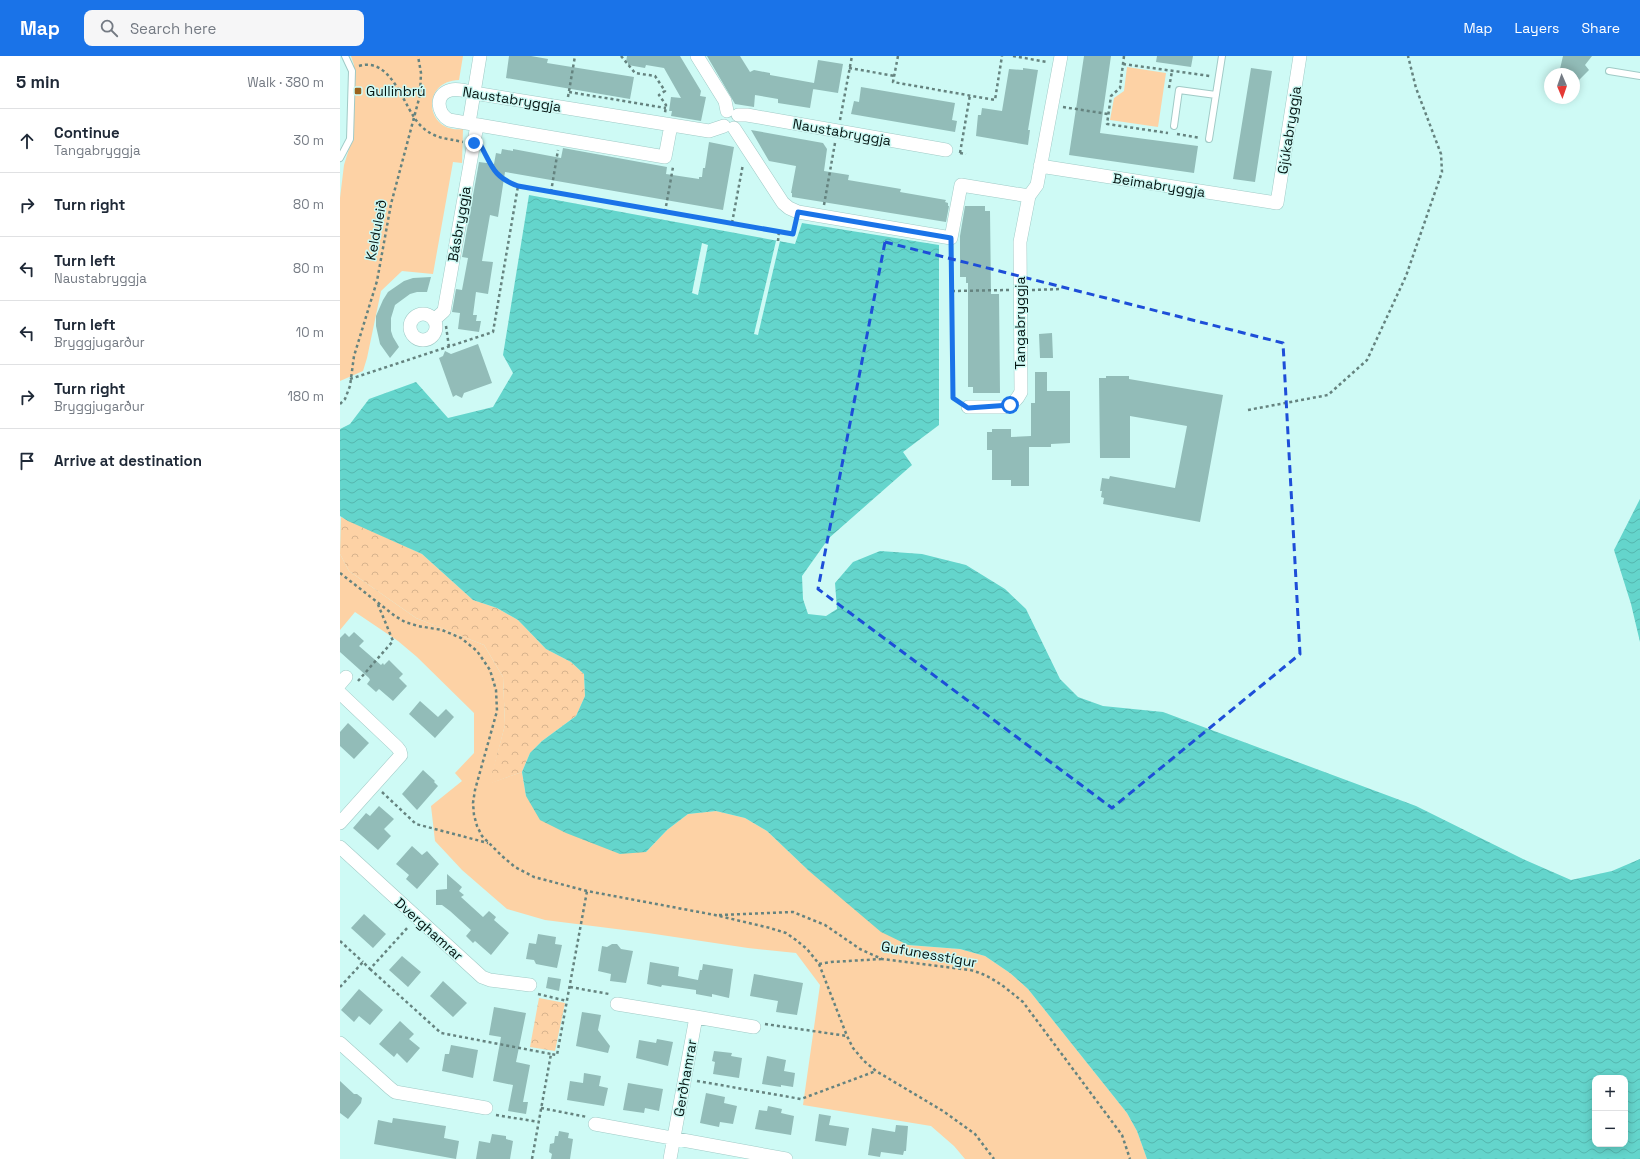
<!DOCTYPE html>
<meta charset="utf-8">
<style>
:root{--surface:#fff;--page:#f6f6f7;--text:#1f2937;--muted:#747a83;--line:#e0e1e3;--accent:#1a73e8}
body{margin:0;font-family:"Space Grotesk",sans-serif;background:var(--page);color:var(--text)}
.controls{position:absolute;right:12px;bottom:12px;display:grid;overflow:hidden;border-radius:8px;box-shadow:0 2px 10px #0003}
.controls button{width:36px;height:36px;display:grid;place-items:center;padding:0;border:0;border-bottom:1px solid var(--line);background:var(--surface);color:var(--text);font:20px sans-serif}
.compass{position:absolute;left:1204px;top:12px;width:36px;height:36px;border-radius:50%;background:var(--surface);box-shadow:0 2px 10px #0003;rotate:178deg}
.stop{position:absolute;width:12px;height:12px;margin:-9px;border:3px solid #1a73e8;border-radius:50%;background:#fff}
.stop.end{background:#1a73e8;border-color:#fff;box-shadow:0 1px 4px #0008}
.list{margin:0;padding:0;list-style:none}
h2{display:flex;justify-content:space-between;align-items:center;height:52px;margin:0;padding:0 16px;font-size:17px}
h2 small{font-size:13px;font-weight:400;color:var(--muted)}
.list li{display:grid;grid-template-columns:26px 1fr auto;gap:12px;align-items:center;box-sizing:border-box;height:64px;padding:0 16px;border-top:1px solid var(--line)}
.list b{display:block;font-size:15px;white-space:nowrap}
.list p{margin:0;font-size:13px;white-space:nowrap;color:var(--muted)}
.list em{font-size:13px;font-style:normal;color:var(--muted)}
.icon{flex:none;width:22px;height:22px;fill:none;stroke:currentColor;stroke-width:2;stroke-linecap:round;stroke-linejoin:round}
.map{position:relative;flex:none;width:1300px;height:1103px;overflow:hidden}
header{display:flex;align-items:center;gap:24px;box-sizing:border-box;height:56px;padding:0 20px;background:var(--accent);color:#fff}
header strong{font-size:19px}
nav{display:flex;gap:22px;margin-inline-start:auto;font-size:14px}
.search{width:280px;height:36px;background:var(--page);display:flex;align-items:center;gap:10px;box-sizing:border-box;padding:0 14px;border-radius:8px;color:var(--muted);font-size:15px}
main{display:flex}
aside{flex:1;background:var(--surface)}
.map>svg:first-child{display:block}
</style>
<header>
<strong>Map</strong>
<div class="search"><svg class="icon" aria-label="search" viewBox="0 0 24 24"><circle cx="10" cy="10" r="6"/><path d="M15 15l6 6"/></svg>Search here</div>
<nav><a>Map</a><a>Layers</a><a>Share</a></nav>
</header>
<main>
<aside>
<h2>5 min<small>Walk · 380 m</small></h2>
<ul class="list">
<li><svg class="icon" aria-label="ahead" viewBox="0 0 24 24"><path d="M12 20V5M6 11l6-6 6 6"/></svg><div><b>Continue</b><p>Tangabryggja</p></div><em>30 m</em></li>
<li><svg class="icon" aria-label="right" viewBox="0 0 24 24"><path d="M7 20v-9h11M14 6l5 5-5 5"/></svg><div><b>Turn right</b></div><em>80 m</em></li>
<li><svg class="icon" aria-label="left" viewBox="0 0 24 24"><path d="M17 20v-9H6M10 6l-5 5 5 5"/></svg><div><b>Turn left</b><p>Naustabryggja</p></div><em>80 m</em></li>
<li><svg class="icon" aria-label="left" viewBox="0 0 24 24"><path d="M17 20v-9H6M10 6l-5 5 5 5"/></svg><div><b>Turn left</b><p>Bryggjugarður</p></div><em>10 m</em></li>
<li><svg class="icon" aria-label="right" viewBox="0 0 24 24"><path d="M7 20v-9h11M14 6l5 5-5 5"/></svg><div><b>Turn right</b><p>Bryggjugarður</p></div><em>180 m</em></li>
<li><svg class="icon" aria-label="arrive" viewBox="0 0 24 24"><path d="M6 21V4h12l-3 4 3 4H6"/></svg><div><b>Arrive at destination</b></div></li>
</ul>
</aside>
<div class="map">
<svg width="1300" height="1103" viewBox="0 0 1300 1103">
<defs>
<pattern id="forest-crowns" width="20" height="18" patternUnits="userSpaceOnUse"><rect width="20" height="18" fill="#fdd2a5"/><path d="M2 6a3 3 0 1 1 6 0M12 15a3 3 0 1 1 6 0" fill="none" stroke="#d7b38d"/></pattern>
<pattern id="water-waves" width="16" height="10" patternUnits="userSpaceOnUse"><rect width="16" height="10" fill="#64d5cc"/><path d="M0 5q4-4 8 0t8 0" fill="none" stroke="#55b6ae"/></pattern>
</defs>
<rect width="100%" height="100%" fill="#cefaf5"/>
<!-- grass -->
<path fill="#fdd2a5" d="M 11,0 L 123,0 L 119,24 C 80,25 85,78 123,73 L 122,107 L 113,106 L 93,218 L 62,215 L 41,235 L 27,302 L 23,315 L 0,325 L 0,142 L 4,109 L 13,80 L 14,9 Z
M 787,11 L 826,17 L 818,71 L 770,64 L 774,42 L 784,35 Z
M 0,498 L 9,515 L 76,562 L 144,589 L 163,621 L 165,669 L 150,727 L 182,716 L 186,740 L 306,796 L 327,774 L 348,758 L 376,755 L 405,762 L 427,775 L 469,815 L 568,889 L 620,893 L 645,900 L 670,917 L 688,933 L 787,1057 L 797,1075 L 807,1103 L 625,1103 L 614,1090 L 591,1070 L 463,1049 L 480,929 L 456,897 L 408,892 L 308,877 L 205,864 L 167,853 L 122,814 L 95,785 L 91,750 L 122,725 L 115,717 L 134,697 L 134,657 L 77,601 L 58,585 L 15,556 L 0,574 Z"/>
<!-- forest -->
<path fill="url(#forest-crowns)" d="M 1,461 L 82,498 L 133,544 L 157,552 L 178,564 L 206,593 L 231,606 L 244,618 L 245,640 L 236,660 L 202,685 L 190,697 L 182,716 L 149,728 L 165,669 L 163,621 L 144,589 L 76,562 L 9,515 L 0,498 Z
M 199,942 L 225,947 L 215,995 L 190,991 Z"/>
<!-- water -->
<path fill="url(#water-waves)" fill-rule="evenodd" d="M 189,139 L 455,188 L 462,167 L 599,189 L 599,369 L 563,396 L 572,409 L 489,482 L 462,520 L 463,543 L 468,558 L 486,560 L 497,553 L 495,527 L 513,506 L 540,495 L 582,498 L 626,509 L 665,533 L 686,553 L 720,623 L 738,641 L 763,650 L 823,656 L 1076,750 L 1183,803 L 1231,824 L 1272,815 L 1300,803 L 1300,1103 L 807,1103 L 797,1075 L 787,1057 L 688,933 L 670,917 L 645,900 L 620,893 L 568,889 L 541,876 L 469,815 L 427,775 L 405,762 L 376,755 L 348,758 L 327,774 L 306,796 L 280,798 L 226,777 L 200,764 L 186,740 L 182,716 L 190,697 L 202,685 L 236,660 L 245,640 L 244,618 L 231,606 L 206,593 L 178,564 L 157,552 L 133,544 L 82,498 L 8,465 L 0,460 L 0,373 L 10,368 L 29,343 L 76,326 L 108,362 L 153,351 L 173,317 L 163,299 ZM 1255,1022 L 1285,1022 L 1285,1088 L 1255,1088 Z
M 1300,443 L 1300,586 L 1291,548 L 1274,494 Z"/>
<!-- pier -->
<path fill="#cefaf5" d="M 436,185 L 440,185 L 418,279 L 414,278 Z
M 362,187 L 368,189 L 358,239 L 352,237 Z"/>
<!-- building -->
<path fill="#92bcb8" d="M 169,0 L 191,0 L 208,3 L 207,7 L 294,21 L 290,43 L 166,22 Z
M 287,0 L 340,0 L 361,35 L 360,40 L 366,41 L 361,65 L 331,60 L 332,55 L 329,55 L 331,41 L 341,42 L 324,12 L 306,9 L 305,12 L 288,9 L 288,6 L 286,6 Z
M 367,0 L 400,0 L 410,16 L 414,14 L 430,17 L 430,19 L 474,27 L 478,4 L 503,8 L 498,37 L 473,33 L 474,28 L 470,52 L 438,47 L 438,43 L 415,39 L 414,51 L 395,48 Z
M 744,0 L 771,0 L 760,77 L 858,90 L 854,117 L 729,99 Z
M 817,0 L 853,0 L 851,11 L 816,6 Z
M 1223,0 L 1252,0 L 1245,9 L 1249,14 L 1239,24 L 1233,15 L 1220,13 Z
M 683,12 L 698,14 L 688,74 L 690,74 L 688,89 L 636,80 L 638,59 L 641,59 L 642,52 L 662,55 L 669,13 L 683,14 Z
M 911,12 L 932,15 L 915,126 L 893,123 Z
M 521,31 L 615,47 L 612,64 L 617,65 L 615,76 L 511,58 L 514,45 L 519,46 Z
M 411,74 L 483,87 L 487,93 L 484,115 L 509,119 L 508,124 L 561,133 L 560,136 L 606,144 L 605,146 L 608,147 L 608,150 L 609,150 L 606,166 L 452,141 L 452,137 L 451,137 L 456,110 L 429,105 Z
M 369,86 L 394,91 L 383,154 L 165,116 L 158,161 L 150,159 L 142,205 L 153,206 L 148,238 L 136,236 L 133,259 L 137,259 L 136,265 L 141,265 L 139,276 L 118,273 L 120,257 L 112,256 L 116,233 L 122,234 L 128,202 L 122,201 L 139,106 L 154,108 L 156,97 L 161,98 L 162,93 L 173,95 L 173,93 L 221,102 L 223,92 L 327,111 L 326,118 L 359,123 L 359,121 L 362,121 L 363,112 L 365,112 Z
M 625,150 L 645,150 L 645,155 L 650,155 L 651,238 L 659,238 L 660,337 L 633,337 L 633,331 L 628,331 L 628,227 L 626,227 L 626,221 L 620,221 L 620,180 Z
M 91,221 L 87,236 L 77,236 L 70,238 L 55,249 L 51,262 L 51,275 L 53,281 L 59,291 L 50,302 L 40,288 L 36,270 L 36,260 L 43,244 L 48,236 L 64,225 L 73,222 Z
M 712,277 L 713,302 L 700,302 L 699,278 Z
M 138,288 L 152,327 L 124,337 L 122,342 L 116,339 L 113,341 L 99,302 L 103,300 L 105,295 L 111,298 Z
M 695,316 L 707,316 L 707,335 L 730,335 L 730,387 L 711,388 L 711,391 L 689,391 L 689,430 L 671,430 L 671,424 L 652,424 L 652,394 L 647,394 L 647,376 L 652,376 L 652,373 L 671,373 L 671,381 L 691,380 L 691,347 L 695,347 Z
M 766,320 L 789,320 L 789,323 L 883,339 L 860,466 L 763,448 L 764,442 L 761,441 L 762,435 L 760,435 L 762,422 L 769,423 L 770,420 L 835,432 L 847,370 L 790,360 L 790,402 L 760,402 L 759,322 L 766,322 Z
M 14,576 L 24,585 L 19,590 L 41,609 L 43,607 L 44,609 L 49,604 L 63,618 L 59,622 L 67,630 L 53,645 L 39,633 L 36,636 L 27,628 L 30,624 L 29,622 L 0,596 L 0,582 L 5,577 L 9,581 Z
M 80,645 L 98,661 L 106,653 L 114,661 L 95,682 L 69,658 Z
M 8,667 L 29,687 L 14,703 L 0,690 L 0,676 Z
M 83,714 L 95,725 L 94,726 L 98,730 L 77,754 L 62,738 Z
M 39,750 L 54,763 L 44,773 L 51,780 L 38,794 L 13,772 L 26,757 L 30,760 Z
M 72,790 L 82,799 L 87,795 L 99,808 L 77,833 L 66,823 L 69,819 L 56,808 Z
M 107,818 L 122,831 L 119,835 L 124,839 L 121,841 L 143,861 L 149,855 L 156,861 L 154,864 L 169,877 L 151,899 L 135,885 L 133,887 L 126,880 L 131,874 L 110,855 L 102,849 L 96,849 L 96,834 L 107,833 Z
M 24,858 L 46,878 L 33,892 L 11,872 Z
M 198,878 L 216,881 L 215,888 L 222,889 L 217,912 L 196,908 L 194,904 L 186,903 L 189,887 L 196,888 Z
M 272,888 L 277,888 L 281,893 L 293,895 L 286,927 L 270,925 L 271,918 L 258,915 L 262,890 L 267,891 Z
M 62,900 L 81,916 L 68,931 L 49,914 Z
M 310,906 L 339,911 L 338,920 L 358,924 L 360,914 L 362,914 L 363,908 L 393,913 L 389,942 L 372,938 L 372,941 L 356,938 L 356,934 L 322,929 L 321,931 L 307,928 Z
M 414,918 L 463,927 L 457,959 L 436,956 L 438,945 L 410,940 Z
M 208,921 L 221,923 L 219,935 L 206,932 Z
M 103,925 L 127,947 L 113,961 L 90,940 Z
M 19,933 L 43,954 L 30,969 L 19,960 L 14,966 L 1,954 Z
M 154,951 L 186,957 L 176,1006 L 190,1009 L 183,1046 L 188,1046 L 186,1058 L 168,1055 L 173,1029 L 153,1025 L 161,981 L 149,979 Z
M 242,956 L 261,959 L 258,974 L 270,990 L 268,997 L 236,990 Z
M 60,965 L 74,978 L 69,983 L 80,992 L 67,1007 L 57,997 L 54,1001 L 39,988 Z
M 317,983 L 333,986 L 328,1010 L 296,1002 L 299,984 L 316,987 Z
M 111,989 L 138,994 L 133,1022 L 102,1015 L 105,998 L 109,998 Z
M 374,995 L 392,997 L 391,1000 L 402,1002 L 399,1022 L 373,1018 L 375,1006 L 372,1005 Z
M 427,1000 L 446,1004 L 444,1015 L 455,1017 L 453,1031 L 441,1029 L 441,1031 L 422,1028 Z
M 244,1017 L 261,1020 L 259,1030 L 268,1032 L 264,1050 L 227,1044 L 230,1025 L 243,1027 Z
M 0,1025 L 14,1038 L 17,1038 L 22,1042 L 21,1047 L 8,1063 L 0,1057 Z
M 288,1027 L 323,1033 L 319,1055 L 305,1052 L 304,1057 L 283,1054 Z
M 366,1037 L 385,1041 L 384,1047 L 397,1050 L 393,1068 L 380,1066 L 379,1071 L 360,1067 Z
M 428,1050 L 442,1053 L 441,1057 L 454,1060 L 451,1079 L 415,1073 L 419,1054 L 427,1055 Z
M 479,1058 L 491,1060 L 489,1069 L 509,1072 L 506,1090 L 475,1085 Z
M 53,1062 L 106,1070 L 104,1082 L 119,1085 L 116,1103 L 34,1088 L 38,1064 L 52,1067 Z
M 556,1069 L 568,1070 L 566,1095 L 564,1095 L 563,1099 L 541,1096 L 540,1101 L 528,1099 L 532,1072 L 555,1076 Z
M 219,1075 L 229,1077 L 228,1082 L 233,1083 L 230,1103 L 211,1103 L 212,1098 L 209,1096 L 210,1088 L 214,1087 L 215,1080 L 218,1080 Z
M 152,1078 L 166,1080 L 166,1083 L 173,1085 L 170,1103 L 136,1103 L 139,1085 L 150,1087 Z"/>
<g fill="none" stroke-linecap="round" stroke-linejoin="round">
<defs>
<path id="lane" d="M 1269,15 L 1300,20
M 834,70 L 839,34 L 876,39
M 869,83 L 882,0
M 0,102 L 10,83 L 12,15 L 5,0"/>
<path id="street" d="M 357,0 L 385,45 L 387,55
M 398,59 L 407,59 L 606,94
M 129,67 L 140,0
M 331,69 L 325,101 L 109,64 C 97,57 94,38 111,34 C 118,32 127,35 134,37 L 369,75 L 384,70
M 394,72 L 443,147 L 449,152 L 458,156 L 611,182 L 621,129 L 689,140
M 700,110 L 937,147 L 960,0
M70 271a13 13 0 1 1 26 0a13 13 0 1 1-26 0Z
M 94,264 L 104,255 L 137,69
M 628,351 L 664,351 C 673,348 677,344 681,336 L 680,186 L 689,140 L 697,129 L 721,0
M 0,628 L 6,621
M 0,637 L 57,691 L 60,695 L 61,699 L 0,767
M 0,791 L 142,921 L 150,924 L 190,929
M 277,948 L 356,961 L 330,1103
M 356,961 L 414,971
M 0,987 L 50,1032 L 55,1036 L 146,1052
M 255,1068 L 446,1103"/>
</defs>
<!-- lane casing -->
<use href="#lane" stroke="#a0cac6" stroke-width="8"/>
<!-- street casing -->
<use href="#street" stroke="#a0cac6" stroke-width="14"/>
<!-- path -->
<path stroke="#65837f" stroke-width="2.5" stroke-dasharray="3 3" stroke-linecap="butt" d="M 281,0 L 295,17 L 315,20 L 325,35 L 319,39 L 326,49 L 325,57
M 558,0 L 553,26 L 655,44 L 662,0
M 673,0 L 707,6
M 784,0 L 780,32 L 771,40 L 767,68 L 828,77
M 783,8 L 870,20
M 19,10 C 53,0 64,54 81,70 C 95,83 105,82 123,86
M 509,12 L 555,20
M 829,32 L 832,15
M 229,36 L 326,52
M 228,41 L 235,0
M 723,51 L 768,58
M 500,64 L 512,0
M 837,78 L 860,82
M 145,97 C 155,116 157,123 178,130 L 453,178 L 455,167
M 620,97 L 630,39
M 620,97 L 626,98
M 211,136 L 218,94
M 484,149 L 495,87
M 325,156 L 333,111
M 392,167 L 403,108
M 438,185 L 439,175
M 611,194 L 613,342 L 617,345
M 692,234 L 721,233
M 612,235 L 669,234
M 106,270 L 109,291
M 10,323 L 153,276 L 178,130
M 0,348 L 5,343 L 10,330 L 14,300 L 37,225 L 51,148 L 80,39 L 81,17 L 78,0
M 908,354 L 988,339 L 1027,304 L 1066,220 L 1102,116 L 1101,98 L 1076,32 L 1068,0
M 0,517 L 55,560 L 65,566 L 78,570 L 102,574 L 121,582 L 137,595 L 150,614 L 156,634 L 157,655 L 135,734 L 133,747 L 134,759 L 137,770 L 142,780 L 162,800 L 175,811 L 194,821 L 247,835 L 375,859 L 430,872 L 446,877 L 456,884 L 467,893 L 479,908 L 507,980 L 513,992 L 524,1005 L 536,1015 L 603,1055 L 635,1078 L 654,1103
M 18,625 L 53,585 L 37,546
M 42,736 L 76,768 L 148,787
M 379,859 L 453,856 L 485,869 L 520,893 L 542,903 L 630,914 C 651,919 666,932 683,946 L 782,1079 L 790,1103
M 0,885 L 23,906
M 479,908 L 491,906 L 542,903
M 30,913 L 101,977 L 211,998
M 0,931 L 23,906 L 30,913 L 69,870
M 230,931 L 269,938
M 198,938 L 227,945
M 425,968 L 507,980
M 357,1025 L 461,1043 L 536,1015
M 201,1052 L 247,1061
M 156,1059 L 199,1066
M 192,1103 L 211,998 L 217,999 L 247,835"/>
<!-- lane -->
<use href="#lane" stroke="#fff" stroke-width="6"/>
<!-- street -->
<use href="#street" stroke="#fff" stroke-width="13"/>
</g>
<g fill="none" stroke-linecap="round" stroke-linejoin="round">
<!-- route -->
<path stroke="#1a73e8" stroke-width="5" d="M 134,87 L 140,88 C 152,110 153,121 178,130 L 453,178 L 458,156 L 611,182 L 613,342 L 628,352 L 670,349"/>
</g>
<!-- marked area -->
<path fill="none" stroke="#1d4ed8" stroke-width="3" stroke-dasharray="8 5" stroke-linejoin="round" d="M 545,186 L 943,287 L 960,598 L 772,752 L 478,533 Z"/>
<!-- markers -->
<rect fill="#9a631e" stroke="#cefaf5" stroke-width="1.5" x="14" y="31" width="8" height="8" rx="2"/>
<g text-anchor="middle" stroke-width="3" stroke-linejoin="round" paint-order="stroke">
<!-- poi labels -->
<g font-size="14" fill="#051513" stroke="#cefaf5" text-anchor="start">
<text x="26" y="40">Gullinbrú</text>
</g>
<!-- street labels -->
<g font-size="14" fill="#051513" stroke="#cefaf5">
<text transform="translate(172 43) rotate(9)" y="5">Naustabryggja</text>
<text transform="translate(949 74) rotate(-81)" y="5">Gjúkabryggja</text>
<text transform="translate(502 76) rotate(10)" y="5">Naustabryggja</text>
<text transform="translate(819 129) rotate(9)" y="5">Beimabryggja</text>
<text transform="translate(119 168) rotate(-80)" y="5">Básbryggja</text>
<text transform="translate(36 174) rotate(-79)" y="5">Kelduleið</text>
<text transform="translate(680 267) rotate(-90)" y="5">Tangabryggja</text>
<text transform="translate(89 873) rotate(42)" y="5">Dverghamrar</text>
<text transform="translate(589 898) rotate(10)" y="5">Gufunesstígur</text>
<text transform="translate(345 1022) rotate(-80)" y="5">Gerðhamrar</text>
</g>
</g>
</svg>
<div class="controls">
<button>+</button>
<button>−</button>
</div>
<svg class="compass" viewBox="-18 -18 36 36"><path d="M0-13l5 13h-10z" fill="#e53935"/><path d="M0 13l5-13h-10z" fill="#747a83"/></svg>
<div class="stop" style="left:670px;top:349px"></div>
<div class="stop end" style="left:134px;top:87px"></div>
</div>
</main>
